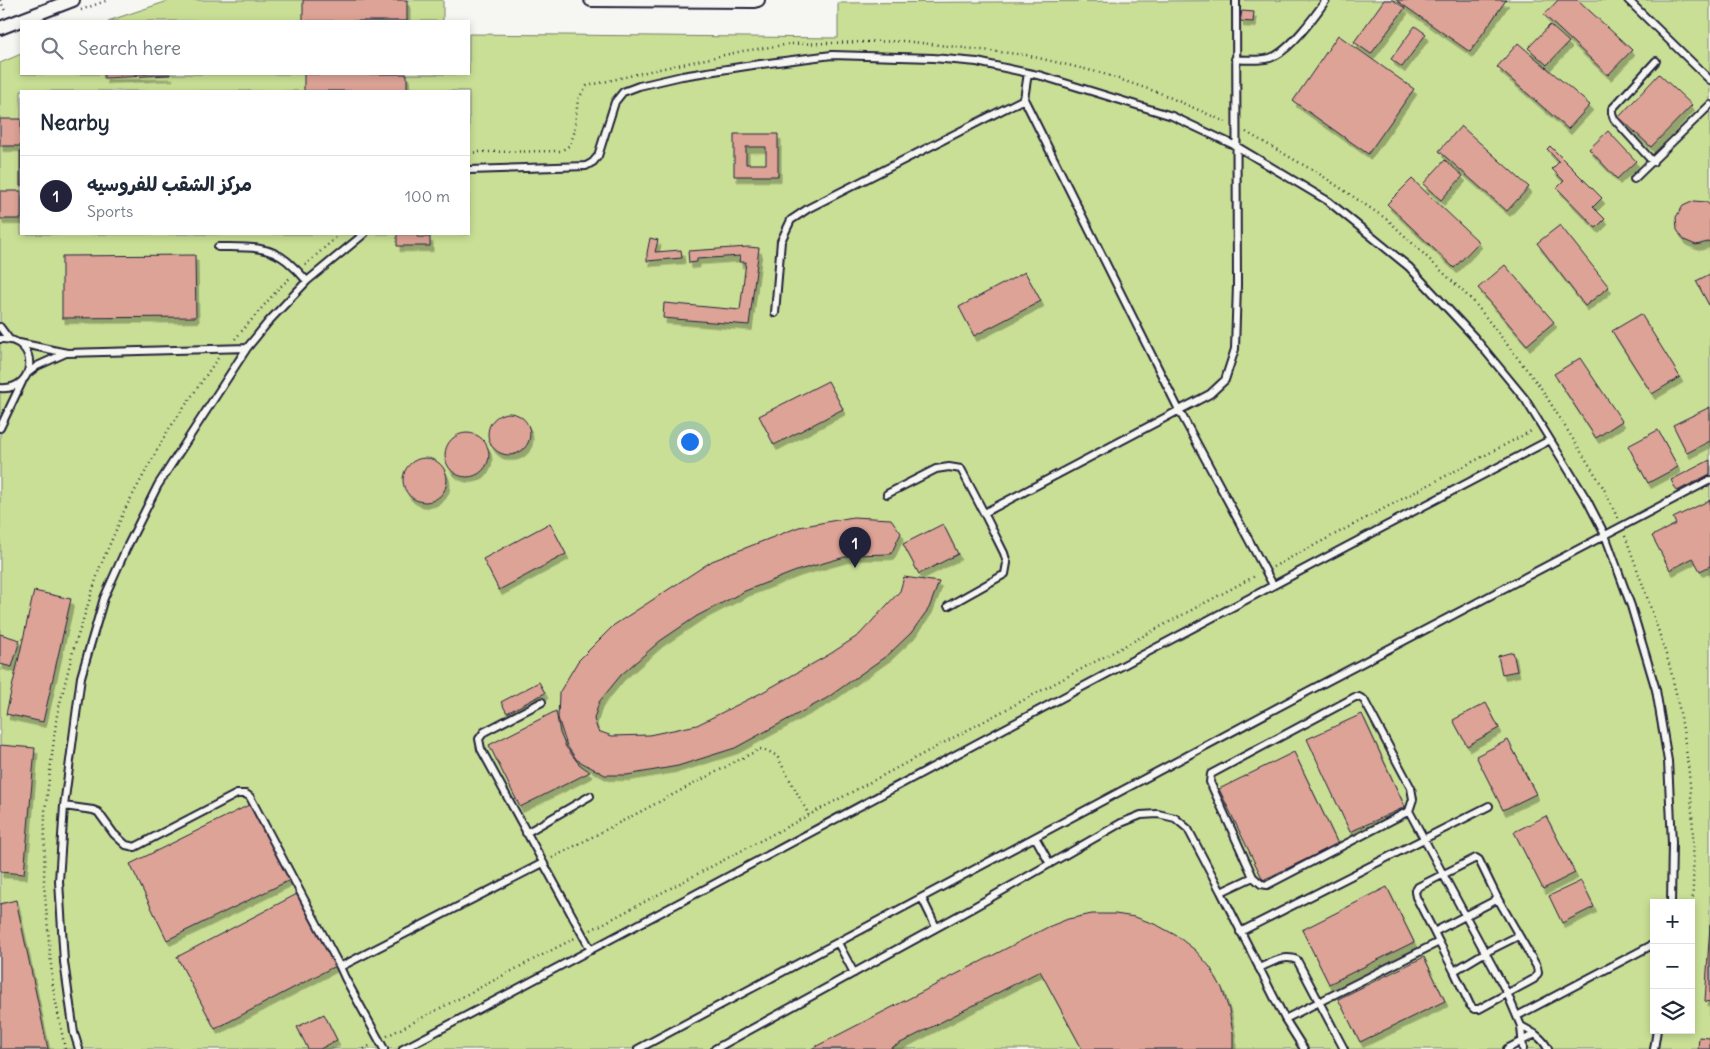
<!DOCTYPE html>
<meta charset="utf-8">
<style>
:root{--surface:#fff;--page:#f2f2f3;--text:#1f2937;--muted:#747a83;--line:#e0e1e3;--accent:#22223b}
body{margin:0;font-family:Delius,"Playpen Sans Arabic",sans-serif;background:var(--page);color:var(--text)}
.controls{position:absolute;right:15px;bottom:15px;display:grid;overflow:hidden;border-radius:0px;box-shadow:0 2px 8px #0003}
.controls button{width:45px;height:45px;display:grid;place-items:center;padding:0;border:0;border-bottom:1px solid var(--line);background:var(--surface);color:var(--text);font:25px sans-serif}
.you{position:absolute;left:689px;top:441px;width:18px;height:18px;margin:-12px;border:4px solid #fff;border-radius:50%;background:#1a73e8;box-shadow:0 0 0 8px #1a73e833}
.badge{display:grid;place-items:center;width:32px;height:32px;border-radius:50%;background:var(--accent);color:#fff;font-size:16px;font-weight:700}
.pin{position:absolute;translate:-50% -41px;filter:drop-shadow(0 1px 2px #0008)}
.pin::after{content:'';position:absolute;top:26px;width:18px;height:15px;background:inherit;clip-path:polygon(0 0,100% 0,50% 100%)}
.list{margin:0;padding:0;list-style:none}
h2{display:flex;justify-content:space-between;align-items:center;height:65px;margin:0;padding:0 20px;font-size:21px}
h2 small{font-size:16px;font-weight:400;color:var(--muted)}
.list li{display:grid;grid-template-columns:32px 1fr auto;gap:15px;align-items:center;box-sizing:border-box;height:80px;padding:0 20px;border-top:1px solid var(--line)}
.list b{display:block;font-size:19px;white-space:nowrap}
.list p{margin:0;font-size:16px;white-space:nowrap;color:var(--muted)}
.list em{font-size:16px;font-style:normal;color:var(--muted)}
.icon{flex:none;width:28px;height:28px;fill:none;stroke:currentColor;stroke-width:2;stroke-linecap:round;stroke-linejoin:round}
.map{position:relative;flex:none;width:1710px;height:1049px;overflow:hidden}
.search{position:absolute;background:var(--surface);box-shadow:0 2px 8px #0003;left:20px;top:20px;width:450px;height:55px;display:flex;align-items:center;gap:12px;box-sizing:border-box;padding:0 18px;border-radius:0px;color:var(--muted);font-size:19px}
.panel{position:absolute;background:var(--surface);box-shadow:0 2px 8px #0003;left:20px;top:90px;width:450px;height:145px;border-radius:0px}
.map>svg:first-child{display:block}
</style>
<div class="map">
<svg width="1710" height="1049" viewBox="0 0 1710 1049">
<defs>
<filter id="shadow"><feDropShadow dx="3" dy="5.5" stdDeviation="0" flood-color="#0004"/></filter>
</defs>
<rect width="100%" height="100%" fill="#f6f6f2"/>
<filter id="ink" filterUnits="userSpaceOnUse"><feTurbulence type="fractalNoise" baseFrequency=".02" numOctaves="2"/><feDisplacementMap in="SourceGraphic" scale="10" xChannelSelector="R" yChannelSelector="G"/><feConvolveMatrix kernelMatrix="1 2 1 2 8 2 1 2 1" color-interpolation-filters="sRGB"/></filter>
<g filter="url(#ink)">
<!-- pitch -->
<path fill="#c9df95" stroke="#768068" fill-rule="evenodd" d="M 171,0 L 443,0 L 443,21 L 108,21 Z
M 1304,0 L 1710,0 L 1710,1049 L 0,1049 L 0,63 L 21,54 L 21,74 L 469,74 L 469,34 L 838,38 L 838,3 ZM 21,91 L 469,91 L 469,234 L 21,234 ZM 1654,903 L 1691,903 L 1691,1030 L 1654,1030 Z"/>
<!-- building -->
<path fill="#dca396" stroke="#22223b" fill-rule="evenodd" filter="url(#shadow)" d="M 303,0 L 407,0 L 407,21 L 303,21 Z
M 1384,0 L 1393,0 L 1405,8 L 1371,54 L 1354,42 Z
M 1396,0 L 1506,0 L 1470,52 Z
M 1558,0 L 1578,0 L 1632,50 L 1608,75 L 1544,15 Z
M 1242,11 L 1254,12 L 1253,22 L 1240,21 Z
M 1550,25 L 1569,42 L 1547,65 L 1528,48 Z
M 1415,26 L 1426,34 L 1402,67 L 1391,59 Z
M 1338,35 L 1414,89 L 1368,154 L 1293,101 Z
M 1518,43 L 1590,105 L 1568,129 L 1497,67 Z
M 104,74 L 170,74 L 170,75 L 104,78 Z
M 304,74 L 407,74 L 407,91 L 304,91 Z
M 1659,74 L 1692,105 L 1651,147 L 1619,117 Z
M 0,119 L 21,119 L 21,146 L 0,146 Z
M 1461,126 L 1529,187 L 1507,211 L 1439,151 Z
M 1608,131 L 1636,161 L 1617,179 L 1589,149 Z
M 734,134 L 778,134 L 778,176 L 734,176 ZM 746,147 L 766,147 L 766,164 L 746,164 Z
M 1550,146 L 1602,198 L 1593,207 L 1605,219 L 1596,228 L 1557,188 L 1564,181 L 1552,169 L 1559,162 L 1547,149 Z
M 20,151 L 21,151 L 21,186 L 20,186 Z
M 1445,160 L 1463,176 L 1441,200 L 1423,184 Z
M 1412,179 L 1479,242 L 1454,268 L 1387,204 Z
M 0,191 L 21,191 L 21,219 L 0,219 Z
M 1694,201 L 1706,202 L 1710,205 L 1710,240 L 1708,242 L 1696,245 L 1684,240 L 1677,230 L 1676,217 L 1683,206 Z
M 1560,225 L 1609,287 L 1585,306 L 1537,243 Z
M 397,234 L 417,234 L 417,237 L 430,237 L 430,246 L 397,246 Z
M 650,238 L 658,240 L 655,252 L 681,250 L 682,258 L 647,261 L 647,253 Z
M 748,247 L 759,248 L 749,325 L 663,318 L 664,303 L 740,310 L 746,262 L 739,262 L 740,256 L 697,259 L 697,262 L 689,263 L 688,251 Z
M 195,255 L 196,317 L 62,318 L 62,256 Z
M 1505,265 L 1554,322 L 1527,345 L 1478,288 Z
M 1025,272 L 1041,301 L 974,336 L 959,307 Z
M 1710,274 L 1710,307 L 1696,281 Z
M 1641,314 L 1680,377 L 1652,394 L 1612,331 Z
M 1580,358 L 1622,421 L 1596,438 L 1554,374 Z
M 828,381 L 843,409 L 774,445 L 759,416 Z
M 1710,407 L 1710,441 L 1687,453 L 1673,425 Z
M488 434a21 21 0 1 1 42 0a21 21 0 1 1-42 0Z
M 1658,430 L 1678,467 L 1648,483 L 1628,446 Z
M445 455a22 22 0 1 1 44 0a22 22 0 1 1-44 0Z
M403 480a22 22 0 1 1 44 0a22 22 0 1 1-44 0Z
M 1710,460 L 1710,474 L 1677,491 L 1671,480 Z
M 1710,500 L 1710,566 L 1700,571 L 1693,558 L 1670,570 L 1652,536 L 1676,524 L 1673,518 Z
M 853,517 L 891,519 L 901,533 L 891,554 L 852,555 L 799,570 L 745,591 L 697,616 L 660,641 L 621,675 L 599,702 L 594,719 L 598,731 L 612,736 L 649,735 L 697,725 L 761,693 L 830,654 L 859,635 L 900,591 L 904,577 L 939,582 L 929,608 L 911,633 L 889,654 L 827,698 L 735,748 L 678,766 L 627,775 L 605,775 L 577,760 L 567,746 L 558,718 L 559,693 L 578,661 L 614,625 L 712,561 L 799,527 Z
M 550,523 L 566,554 L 499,590 L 483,559 Z
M 943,524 L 958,554 L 919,574 L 903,544 Z
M 34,591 L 71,599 L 43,722 L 6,714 Z
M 0,634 L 20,640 L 12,667 L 0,664 Z
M 1513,652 L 1517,671 L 1502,674 L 1498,656 Z
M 539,682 L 545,693 L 507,713 L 501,702 Z
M 1486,703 L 1499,728 L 1467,746 L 1453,720 Z
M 556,711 L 560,733 L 566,747 L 579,764 L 590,772 L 520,807 L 489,745 Z
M 1362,714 L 1405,807 L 1350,832 L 1307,739 Z
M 1508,740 L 1536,794 L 1503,810 L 1476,756 Z
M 0,745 L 35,748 L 24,874 L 0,872 Z
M 1294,752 L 1338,844 L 1263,880 L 1219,789 Z
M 253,803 L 290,880 L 167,940 L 130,864 Z
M 1546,816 L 1575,873 L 1543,889 L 1514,832 Z
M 1581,881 L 1594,907 L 1562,923 L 1549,896 Z
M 1387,887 L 1414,942 L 1329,984 L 1302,930 Z
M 299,893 L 337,965 L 215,1029 L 177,957 Z
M 16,900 L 48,1049 L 0,1049 L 0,904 Z
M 1092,914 L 1115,914 L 1135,917 L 1157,925 L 1177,936 L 1195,950 L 1210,967 L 1222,988 L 1229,1010 L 1233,1033 L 1233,1049 L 1082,1049 L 1040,971 L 889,1049 L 811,1049 L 1048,927 L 1068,919 Z
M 1710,925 L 1710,1002 L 1705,1001 Z
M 1424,957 L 1445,1001 L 1360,1042 L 1338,999 Z
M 324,1014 L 337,1040 L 320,1049 L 308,1049 L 297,1027 Z
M 1699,1037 L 1710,1038 L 1710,1049 L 1698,1049 Z"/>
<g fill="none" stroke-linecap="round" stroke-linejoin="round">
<defs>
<path id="service" d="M 1628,0 L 1710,80
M 1235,59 C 1246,60 1259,61 1270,58 C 1288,53 1315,16 1326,0
M 1028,73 L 1024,99 L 1179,410 L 1273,585
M 1653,162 L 1614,119 L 1612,113 L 1612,109 L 1656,61
M 469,170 L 586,166 L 593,162 L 598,156 L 615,102 L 623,92 L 639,86 L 682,76 L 753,65 L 832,55 L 933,58 L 977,62 L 1042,76 L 1172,116 L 1236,146 L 1328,201 L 1409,267 L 1474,337 L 1525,399 L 1587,500 L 1605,535 L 1631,606 L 1656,690 L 1668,761 L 1672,843 L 1671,903
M 1634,179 L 1710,105
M 218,247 C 242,247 268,245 287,261 C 294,267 301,274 307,281
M 775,313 L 781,241 L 791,220 L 809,208 L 1024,99
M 0,327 L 9,339
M 0,339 C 40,337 38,391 0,388
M 19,343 L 67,353 L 247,348 L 269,321 L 307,281 L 364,234
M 28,373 L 37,366 L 66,353
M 0,428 L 22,382
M 887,494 L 936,469 L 949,467 L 961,469 L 984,513 L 1004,553 L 1007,563 L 1005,574 L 948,606
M 984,513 L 1210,394 L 1225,380 L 1235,349 L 1237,285 L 1236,0
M 542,702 L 484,732 L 479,739 L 481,749 L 591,950
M 64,806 L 93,810 L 98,812 L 114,834 L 126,845 L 135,847 L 237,794 L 246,794 L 250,797 L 340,967
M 1409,811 L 1267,885 L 1261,884 L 1253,877 L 1210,782 L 1211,774 L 1355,697 L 1359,697 L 1364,700 L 1411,788 L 1413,799 L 1409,811 L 1507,993 L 1521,1026
M 526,833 L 590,796
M 1035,837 L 1050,864
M 1221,892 L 1285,1019 L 1304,1049
M 922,898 L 936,927
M 1240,932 L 1489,806
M 1434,932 L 1416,897 L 1415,892 L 1418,887 L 1476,858 L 1479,860 L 1498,899 L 1537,967 L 1538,973 L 1534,979 L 1479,1009 L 1474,1009 L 1470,1005 L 1454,971 L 1484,953 L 1518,936
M 1439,942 L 1454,971
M 838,943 L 854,973
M 1259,968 C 1271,963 1284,954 1297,960 L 1344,1049
M 1517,1016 L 1654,944
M 1285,1019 L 1439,942 L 1434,932 L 1498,899
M 79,1049 L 74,1033 L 64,962 L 59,881 L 64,806 L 81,677 L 104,598 L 126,549 L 158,485 L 247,348
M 384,1049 L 345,978 L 340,967 L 543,863
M 403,1049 C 786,848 1166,639 1550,440
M 638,1049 L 1299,696 L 1710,480
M 715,1049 L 974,907 L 1121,823 L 1141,815 L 1158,814 L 1175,818 L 1188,829 L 1221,892 L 1253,877
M 1507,1049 L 1535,1034
M 1523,1049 L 1521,1026 C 1532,1032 1542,1037 1548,1049
M 1654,1049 L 1657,1030"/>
<path id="minor" d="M 591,0 L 754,1 L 758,0
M 0,28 L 73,0"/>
</defs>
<!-- service casing -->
<use href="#service" stroke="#22223b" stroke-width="10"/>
<!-- minor casing -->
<use href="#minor" stroke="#22223b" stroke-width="16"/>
<!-- path -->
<path stroke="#22223b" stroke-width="2.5" stroke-dasharray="1 4" stroke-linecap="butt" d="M 0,0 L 6,13
M 81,10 L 108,0
M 1246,132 L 1321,175 L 1388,220 L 1474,302 L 1541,388 L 1603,487 L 1618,519
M 469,153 L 480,152 L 561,151 L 570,145 L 574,133 L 578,99 L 587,86 L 650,71 L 743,51 L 791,44 L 904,41 L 1026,55 L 1101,73 L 1160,93 L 1228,123
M 305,265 L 340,234
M 235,339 L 279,288 L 291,277
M 1625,536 C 1637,568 1648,600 1659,632 C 1663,647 1669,661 1672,676 C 1692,756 1697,843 1691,925
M 1273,567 L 1533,430
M 552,858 L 760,749 L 768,751 L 777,756 L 809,815
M 591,930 L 794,823 L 1257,575
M 387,1036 L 575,938
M 65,1049 L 53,987 L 44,884 L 45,811 L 57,715 L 73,651 L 100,567 L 125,509 L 167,432 L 218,358
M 364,1049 L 371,1045"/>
<!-- service -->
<use href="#service" stroke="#f6f6f2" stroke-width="6"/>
<!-- minor -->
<use href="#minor" stroke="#f6f6f2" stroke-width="12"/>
</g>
</g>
</svg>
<div class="controls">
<button>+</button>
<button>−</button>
<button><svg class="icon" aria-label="layers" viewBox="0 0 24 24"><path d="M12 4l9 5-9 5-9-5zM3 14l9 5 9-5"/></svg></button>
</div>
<div class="you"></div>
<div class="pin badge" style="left:855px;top:568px">1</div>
<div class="search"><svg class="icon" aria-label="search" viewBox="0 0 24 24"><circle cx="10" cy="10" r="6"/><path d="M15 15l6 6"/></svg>Search here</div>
<section class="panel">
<h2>Nearby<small></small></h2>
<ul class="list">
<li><span class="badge">1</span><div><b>مركز الشقب للفروسيه</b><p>Sports</p></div><em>100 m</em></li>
</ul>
</section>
</div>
